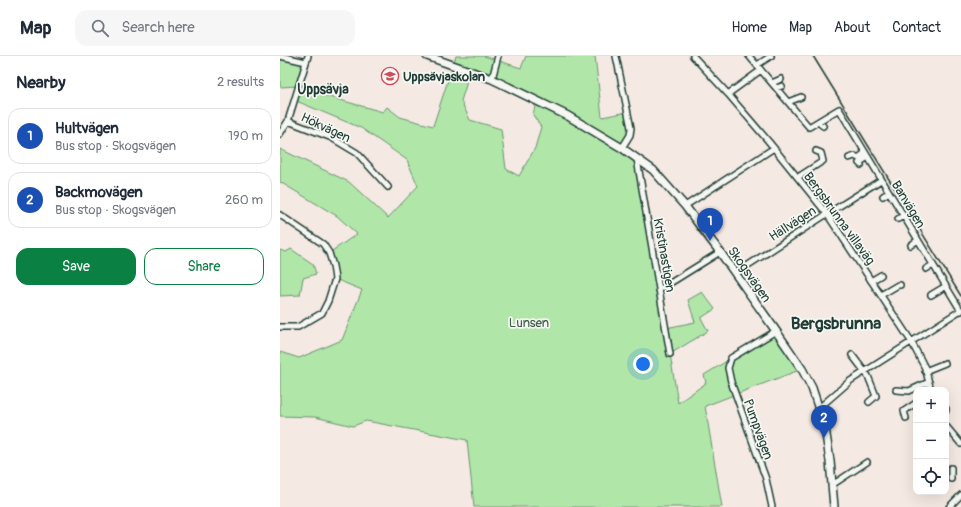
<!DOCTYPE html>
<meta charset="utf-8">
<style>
:root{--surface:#fff;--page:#f6f6f7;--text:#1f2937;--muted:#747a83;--line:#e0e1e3;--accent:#0b8043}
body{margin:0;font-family:Pangolin,sans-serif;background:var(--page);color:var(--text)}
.controls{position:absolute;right:12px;bottom:12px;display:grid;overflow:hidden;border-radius:8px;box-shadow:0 4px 16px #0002}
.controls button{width:36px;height:36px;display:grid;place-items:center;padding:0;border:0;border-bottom:1px solid var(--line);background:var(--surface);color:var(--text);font:20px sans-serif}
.you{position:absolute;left:363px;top:308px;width:14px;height:14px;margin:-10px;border:3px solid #fff;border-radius:50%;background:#1a73e8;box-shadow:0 0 0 6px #1a73e833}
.badge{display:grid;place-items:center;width:26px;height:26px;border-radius:50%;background:var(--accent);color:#fff;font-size:13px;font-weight:700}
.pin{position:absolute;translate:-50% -33px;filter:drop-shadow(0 1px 2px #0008)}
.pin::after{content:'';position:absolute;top:21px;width:14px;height:12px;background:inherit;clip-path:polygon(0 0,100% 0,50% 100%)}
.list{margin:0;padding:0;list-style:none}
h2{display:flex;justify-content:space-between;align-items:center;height:52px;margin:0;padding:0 16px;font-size:17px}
h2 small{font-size:13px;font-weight:400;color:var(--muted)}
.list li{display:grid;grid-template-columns:26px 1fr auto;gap:12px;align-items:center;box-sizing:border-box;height:56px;margin:0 8px 8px;padding:0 8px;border:1px solid var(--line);border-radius:12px}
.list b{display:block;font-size:15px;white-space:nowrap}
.list p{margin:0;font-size:13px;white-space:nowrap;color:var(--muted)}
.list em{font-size:13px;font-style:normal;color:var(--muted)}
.actions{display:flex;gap:8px;padding:12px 16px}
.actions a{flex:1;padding:9px 0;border:1px solid var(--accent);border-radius:12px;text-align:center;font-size:14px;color:var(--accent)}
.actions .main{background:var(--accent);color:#fff}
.icon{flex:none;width:22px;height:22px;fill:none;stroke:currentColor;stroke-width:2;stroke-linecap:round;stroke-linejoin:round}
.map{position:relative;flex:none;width:681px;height:451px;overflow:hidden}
header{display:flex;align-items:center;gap:24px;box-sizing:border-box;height:56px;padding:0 20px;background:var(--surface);border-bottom:1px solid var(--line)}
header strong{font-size:19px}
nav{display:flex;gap:22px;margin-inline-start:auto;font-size:14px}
.search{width:280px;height:36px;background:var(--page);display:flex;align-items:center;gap:10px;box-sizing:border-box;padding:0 14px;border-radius:12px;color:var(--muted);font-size:15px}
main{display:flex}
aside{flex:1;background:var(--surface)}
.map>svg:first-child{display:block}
</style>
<header>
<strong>Map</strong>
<div class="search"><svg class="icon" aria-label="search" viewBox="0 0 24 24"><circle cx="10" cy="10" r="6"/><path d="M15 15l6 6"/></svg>Search here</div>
<nav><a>Home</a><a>Map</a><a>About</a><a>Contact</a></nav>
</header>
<main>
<aside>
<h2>Nearby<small>2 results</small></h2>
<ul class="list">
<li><span class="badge" style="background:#1a4fb4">1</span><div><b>Hultvägen</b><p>Bus stop · Skogsvägen</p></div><em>190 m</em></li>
<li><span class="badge" style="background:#1a4fb4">2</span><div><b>Backmovägen</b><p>Bus stop · Skogsvägen</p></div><em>260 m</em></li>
</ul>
<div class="actions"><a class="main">Save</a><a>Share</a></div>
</aside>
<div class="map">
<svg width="681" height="451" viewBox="0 0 681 451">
<rect width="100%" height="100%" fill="#f5e9e3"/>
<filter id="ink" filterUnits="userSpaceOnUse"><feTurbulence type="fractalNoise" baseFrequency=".025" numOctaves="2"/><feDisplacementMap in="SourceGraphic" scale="8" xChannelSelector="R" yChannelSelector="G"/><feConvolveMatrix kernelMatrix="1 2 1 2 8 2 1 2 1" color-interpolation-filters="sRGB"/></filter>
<g filter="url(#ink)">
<!-- green -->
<path fill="#b1e6a9" stroke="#68926e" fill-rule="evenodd" d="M 0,0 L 26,6 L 18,30 L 0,31 Z
M 176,0 L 204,0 L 241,12 L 246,0 L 315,0 L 322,61 L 348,56 L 351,72 L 342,92 L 357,103 L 386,272 L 415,266 L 408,244 L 422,236 L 435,253 L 421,262 L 428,275 L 390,298 L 398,347 L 426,327 L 424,319 L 496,275 L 522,313 L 425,350 L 442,451 L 194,451 L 187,384 L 86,365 L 73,370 L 35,361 L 0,360 L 0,296 L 19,302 L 62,284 L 82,234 L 55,223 L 49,197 L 77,178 L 57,160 L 0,126 L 0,93 L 69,126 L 108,162 L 138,130 L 127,104 L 81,72 L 14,44 L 17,32 L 103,56 L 107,51 L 120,61 L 153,70 ZM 187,10 L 213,19 L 249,37 L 255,50 L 253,59 L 261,71 L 255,92 L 239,120 L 226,113 L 221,73 L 190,64 L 181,45 L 186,29 Z
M 11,193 L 33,208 L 36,218 L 23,222 L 20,239 L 0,240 L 0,194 L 6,196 Z"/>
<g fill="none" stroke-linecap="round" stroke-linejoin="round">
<defs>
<path id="street" d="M 0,0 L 26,6
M 336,0 L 351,72 L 350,79 L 342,92
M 413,0 L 448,38 L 489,86 L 547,158 L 631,285 L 645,312 L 651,334
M 469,0 L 529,71 L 559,53 L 681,255
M 477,9 L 491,0
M 212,23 L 218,0
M 492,27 L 501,23
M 496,32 L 502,30
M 448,38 L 481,14
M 508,46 L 521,41
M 8,65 L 52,82 L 77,97 L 108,131
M 538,66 L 543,70
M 0,78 L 8,65 L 28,0
M 569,102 L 575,100 L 578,102 L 585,97
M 357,103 L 390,298
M 581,109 L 579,107 L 588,101
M 518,121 L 543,105 L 541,97 L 536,95
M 603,140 L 609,136
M 405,150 L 494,92
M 0,159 L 43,188 L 49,197 L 53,210 L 55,223 L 48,245 L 42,257 L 18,271 L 0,271
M 618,163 L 623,160
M 631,189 L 638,184
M 646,213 L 653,209
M 456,217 L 547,158 L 601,124
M 591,225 L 601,219
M 379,234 L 440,196
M 601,239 L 618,229 L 620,229
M 651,239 L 666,230
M 572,299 L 588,320 L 596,340 L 589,346
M 645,315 L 665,307
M 616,334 L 629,335 L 649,326
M 539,352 L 570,325 L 681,254
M 666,354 L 666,353
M 626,362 L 624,355 L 636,347
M 666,370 L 681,388
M 671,412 L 671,423
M 552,429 L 587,406
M 492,451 L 486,423 L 451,326 L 448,312 L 451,302 L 496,275
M 669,451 L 681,439"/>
<path id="secondary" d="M 147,0 L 212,23 L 288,60 L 342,92 L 373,114 L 405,150 L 440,196 L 496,275 L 522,313 L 532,332 L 545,372 L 550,405 L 554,451"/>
</defs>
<!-- street casing -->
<use href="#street" stroke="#1f3d34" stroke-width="8"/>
<!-- secondary casing -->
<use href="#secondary" stroke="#1f3d34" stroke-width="10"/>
<!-- street -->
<use href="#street" stroke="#f6f6f2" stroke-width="5"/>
<!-- secondary -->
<use href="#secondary" stroke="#f6f6f2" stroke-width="7"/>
<!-- rail -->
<path stroke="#1f3d34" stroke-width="1.5" d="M 533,0 L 681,240"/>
</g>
</g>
<!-- icons -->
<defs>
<symbol id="school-ring" viewBox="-11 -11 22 22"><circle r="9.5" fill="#f6f6f2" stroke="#d1495b" stroke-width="1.5"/><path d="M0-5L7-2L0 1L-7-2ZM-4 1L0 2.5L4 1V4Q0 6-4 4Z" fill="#d1495b"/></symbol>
</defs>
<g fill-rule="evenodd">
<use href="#school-ring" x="100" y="10" width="20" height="20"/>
</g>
<g text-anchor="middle" stroke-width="3.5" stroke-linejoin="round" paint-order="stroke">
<!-- poi labels -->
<g font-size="13" font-weight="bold" fill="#1f3d34" stroke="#f6f6f2" text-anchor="start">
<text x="123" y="25">Uppsävjaskolan</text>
</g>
<!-- street labels -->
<g font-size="13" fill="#1f3d34" stroke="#f6f6f2">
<text transform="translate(46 71) rotate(25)" y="5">Hökvägen</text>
<text transform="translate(629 148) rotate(59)" y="5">Banvägen</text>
<text transform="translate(560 162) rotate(54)" y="5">Bergsbrunna villaväg</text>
<text transform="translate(512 167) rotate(-33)" y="5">Hällvägen</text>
<text transform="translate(385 199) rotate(80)" y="5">Kristinastigen</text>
<text transform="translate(470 218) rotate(55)" y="5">Skogsvägen</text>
<text transform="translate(479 373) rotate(70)" y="5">Pumpvägen</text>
</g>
<!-- park labels -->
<g font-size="13" fill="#3c5f4b" stroke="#f6f6f2">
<text x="249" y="271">Lunsen</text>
</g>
<!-- neighbourhood labels -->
<g font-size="14" font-weight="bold" fill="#1f3d34" stroke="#f6f6f2">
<text x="43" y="38">Uppsävja</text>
</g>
<!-- district labels -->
<g font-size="17" font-weight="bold" fill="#1f3d34" stroke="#f6f6f2">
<text x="556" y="273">Bergsbrunna</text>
</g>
</g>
</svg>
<div class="controls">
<button>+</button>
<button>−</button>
<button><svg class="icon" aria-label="locate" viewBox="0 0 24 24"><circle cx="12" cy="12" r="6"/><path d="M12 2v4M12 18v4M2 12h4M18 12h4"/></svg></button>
</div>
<div class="you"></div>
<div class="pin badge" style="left:430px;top:185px;background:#1a4fb4">1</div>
<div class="pin badge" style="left:544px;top:382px;background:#1a4fb4">2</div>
</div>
</main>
